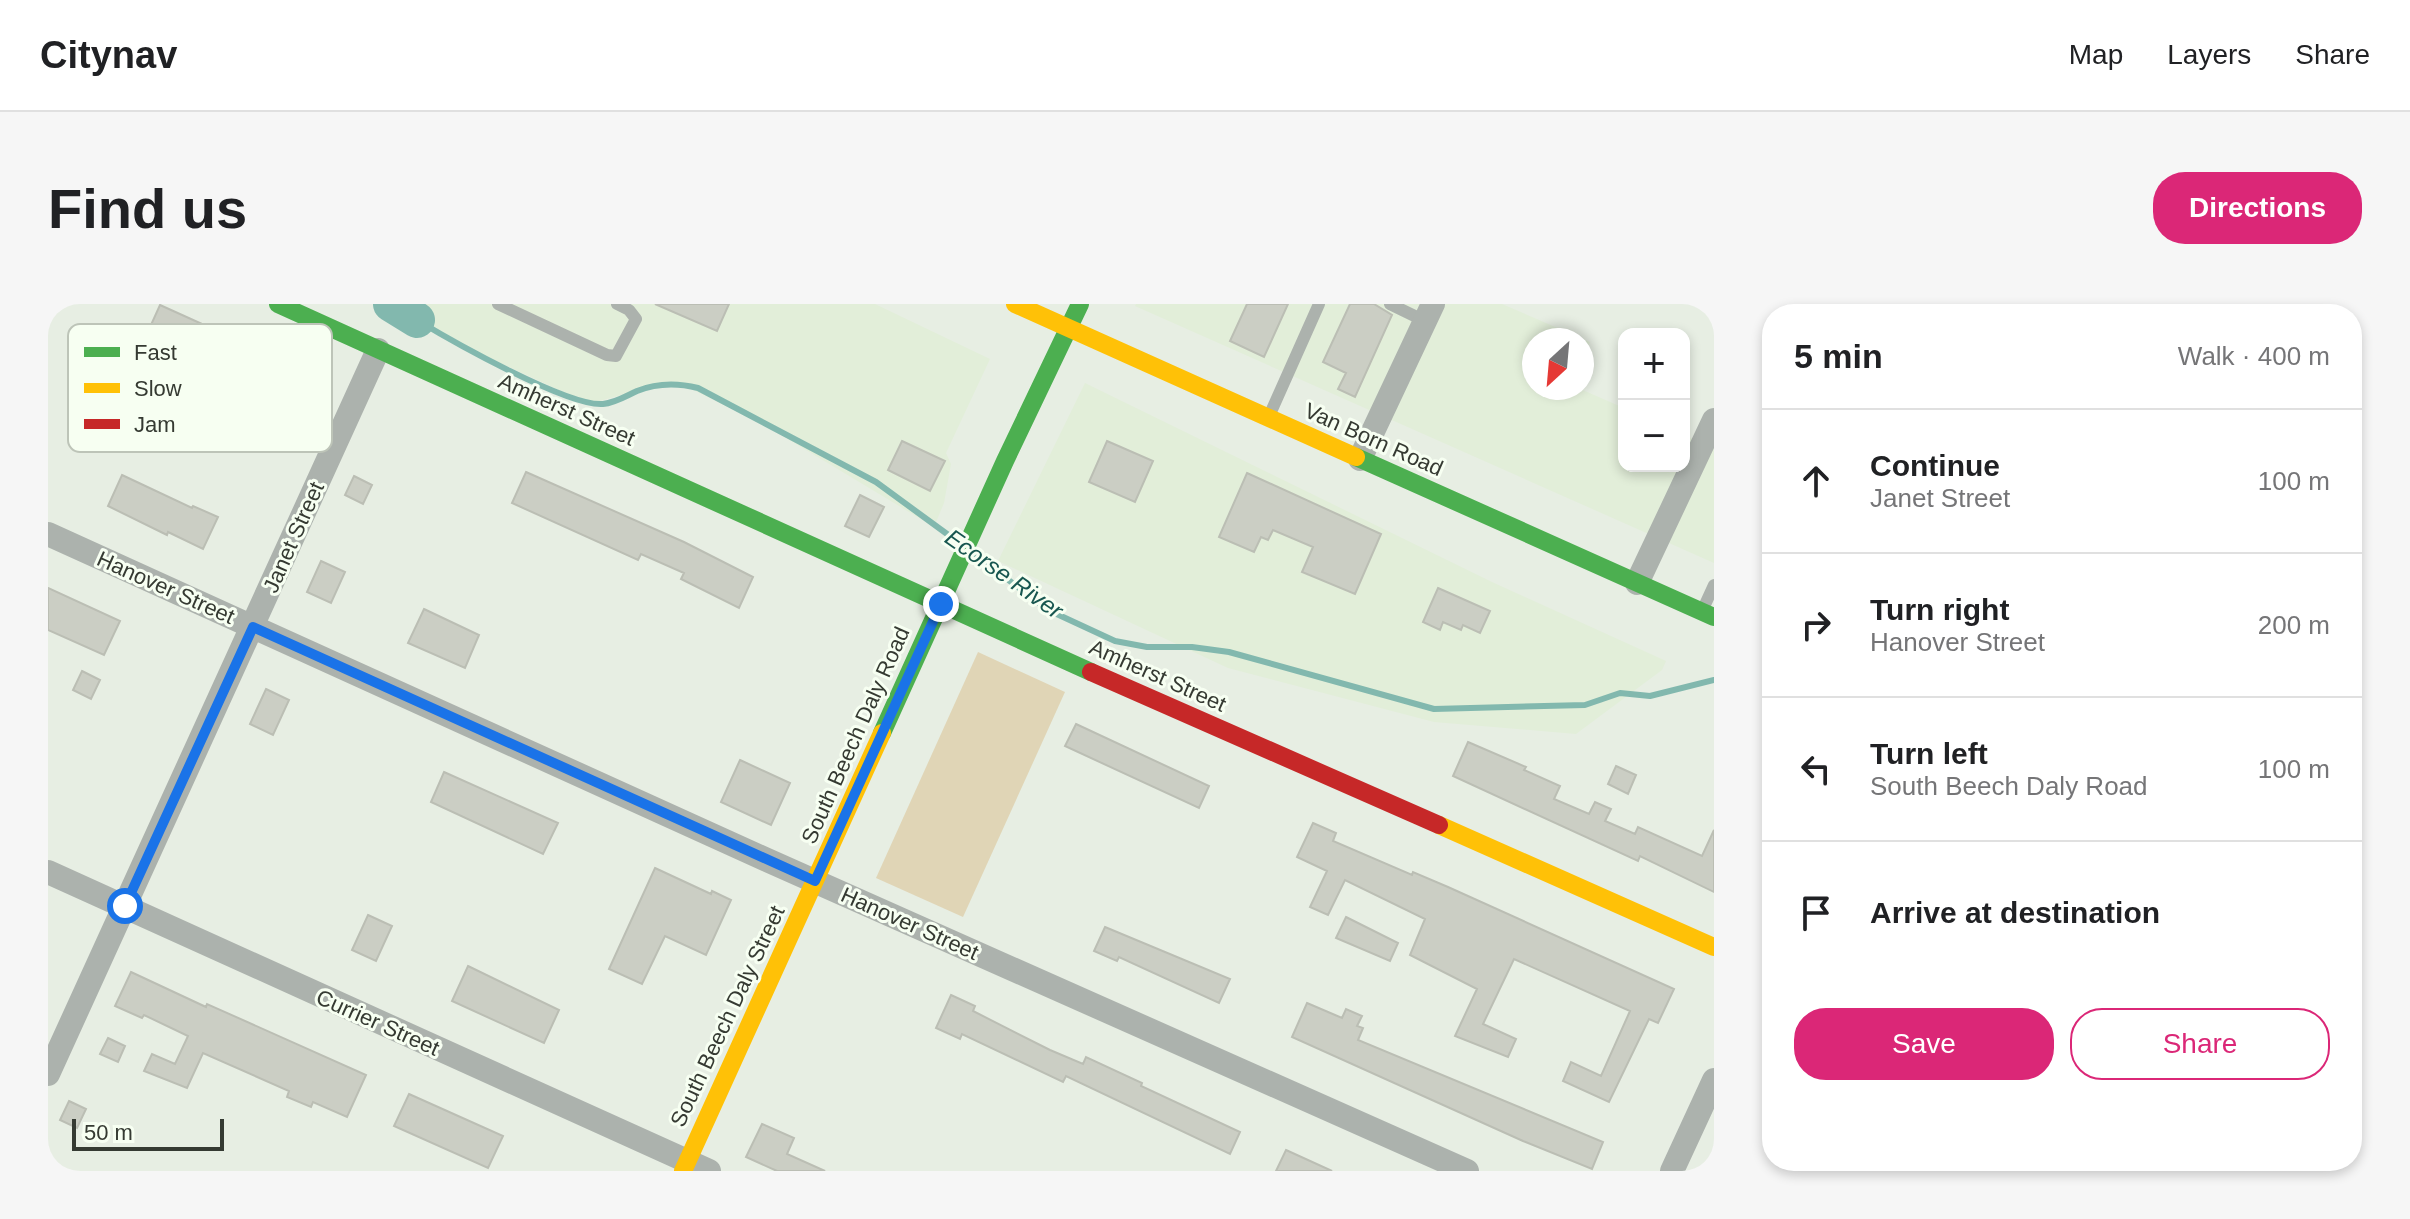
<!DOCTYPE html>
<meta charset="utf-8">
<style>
:root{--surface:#fff;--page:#f6f6f6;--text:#202124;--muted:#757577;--line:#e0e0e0;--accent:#db2777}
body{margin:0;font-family:Helvetica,sans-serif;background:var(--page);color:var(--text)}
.controls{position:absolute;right:24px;top:24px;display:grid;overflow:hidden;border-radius:16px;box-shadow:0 4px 12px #0003}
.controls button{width:72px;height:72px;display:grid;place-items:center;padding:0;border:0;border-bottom:2px solid var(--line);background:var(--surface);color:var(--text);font:40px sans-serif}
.compass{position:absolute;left:1474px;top:24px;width:72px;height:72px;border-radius:50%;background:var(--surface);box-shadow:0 4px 12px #0003;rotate:206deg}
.scale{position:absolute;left:24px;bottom:20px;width:152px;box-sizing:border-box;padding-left:8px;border:4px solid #353a32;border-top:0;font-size:22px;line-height:28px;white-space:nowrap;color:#353a32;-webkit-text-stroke:6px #f7fff2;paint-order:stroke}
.stop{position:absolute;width:24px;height:24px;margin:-18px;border:6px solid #1a73e8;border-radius:50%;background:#fff}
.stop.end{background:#1a73e8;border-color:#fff;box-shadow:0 2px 8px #0008}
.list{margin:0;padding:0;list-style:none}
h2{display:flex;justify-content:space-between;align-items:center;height:104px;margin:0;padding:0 32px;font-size:34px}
h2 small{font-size:26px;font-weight:400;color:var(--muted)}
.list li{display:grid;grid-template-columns:52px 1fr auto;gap:24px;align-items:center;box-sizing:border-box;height:144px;padding:0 32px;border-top:2px solid var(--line)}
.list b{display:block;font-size:30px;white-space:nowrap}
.list p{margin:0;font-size:26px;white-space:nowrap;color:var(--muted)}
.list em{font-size:26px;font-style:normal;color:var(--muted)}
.actions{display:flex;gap:16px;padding:24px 32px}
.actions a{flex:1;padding:18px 0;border:2px solid var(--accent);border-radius:32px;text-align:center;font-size:28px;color:var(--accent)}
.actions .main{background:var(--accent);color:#fff}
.icon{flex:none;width:44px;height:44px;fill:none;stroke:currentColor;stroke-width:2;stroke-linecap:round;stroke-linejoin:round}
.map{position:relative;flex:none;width:1666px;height:867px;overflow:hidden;border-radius:32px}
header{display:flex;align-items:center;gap:48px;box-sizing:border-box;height:112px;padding:0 40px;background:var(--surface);border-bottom:2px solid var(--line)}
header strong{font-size:38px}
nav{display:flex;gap:44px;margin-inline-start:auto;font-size:28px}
.intro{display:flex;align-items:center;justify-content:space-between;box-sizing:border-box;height:192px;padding:0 48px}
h1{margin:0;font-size:56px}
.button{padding:20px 36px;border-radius:32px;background:var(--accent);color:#fff;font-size:28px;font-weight:700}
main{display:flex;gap:48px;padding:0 48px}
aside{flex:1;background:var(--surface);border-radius:32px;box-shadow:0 4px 12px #0003}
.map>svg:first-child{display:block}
</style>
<header>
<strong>Citynav</strong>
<nav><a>Map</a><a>Layers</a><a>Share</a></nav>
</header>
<div class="intro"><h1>Find us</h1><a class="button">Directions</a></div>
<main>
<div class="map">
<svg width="1666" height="867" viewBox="0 0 1666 867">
<rect width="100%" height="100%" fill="#e7eee3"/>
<!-- built -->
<path fill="#e2eed9" d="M 325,0 L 827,0 L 942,55 L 898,149 L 903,160 L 896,199 L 886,223 L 713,119 L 633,80 L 594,85 L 541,100 Z
M 1088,0 L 1454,0 L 1542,38 L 1534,57 L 1534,36 L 1486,36 L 1486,84 L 1530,84 L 1576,104 L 1576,162 L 1636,162 L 1636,131 L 1666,144 L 1666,259 L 1087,2 Z
M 1037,79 L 1444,278 L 1618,357 L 1614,366 L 1528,430 L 1386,418 L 1180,364 L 950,257 Z"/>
<!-- green -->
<path fill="#e0d5b6" d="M 930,348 L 1017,388 L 915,613 L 828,574 Z"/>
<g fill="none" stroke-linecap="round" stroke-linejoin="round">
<!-- stream -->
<path stroke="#82b8ae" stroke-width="6" d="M 369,16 C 402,36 520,103 555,100 C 567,99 578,92 589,87 C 609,79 630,79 650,84 L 828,178 L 910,238
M 925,249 L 1000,306 L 1067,337 L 1099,343 L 1144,343 L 1181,348 L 1386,405 L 1537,401 L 1572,389 L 1602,392 L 1666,376"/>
<!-- river -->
<path stroke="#82b8ae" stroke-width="36" d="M 343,0 L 369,16"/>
</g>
<!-- building -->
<path fill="#cbcec4" stroke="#bbbeb4" stroke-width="2" d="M 607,0 L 681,0 L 669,27 Z
M 1199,0 L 1240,0 L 1216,53 L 1182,37 Z
M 1302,0 L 1326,0 L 1344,11 L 1307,93 L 1290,85 L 1298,69 L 1275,58 Z
M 112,1 L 238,58 L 206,127 L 161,106 L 160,109 L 141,100 L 160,60 L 98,32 Z
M 854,137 L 897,157 L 882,187 L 840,166 Z
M 1059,137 L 1105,157 L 1087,198 L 1041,178 Z
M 478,168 L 636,238 L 705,273 L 691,304 L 633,275 L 636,269 L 593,250 L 590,256 L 464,199 Z
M 1199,169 L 1333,230 L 1307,290 L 1254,268 L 1265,243 L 1225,226 L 1220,236 L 1213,233 L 1206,248 L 1171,233 Z
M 74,171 L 144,204 L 145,202 L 170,213 L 155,245 L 120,228 L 119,231 L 60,202 Z
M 306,172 L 324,181 L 315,200 L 297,191 Z
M 812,191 L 836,203 L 821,233 L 797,222 Z
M 273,257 L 297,268 L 283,299 L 259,288 Z
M 0,284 L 72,317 L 56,351 L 0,326 Z
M 1390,284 L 1442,307 L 1432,329 L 1415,321 L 1413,326 L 1395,318 L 1392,326 L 1375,318 Z
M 376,305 L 431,331 L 417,364 L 360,339 Z
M 34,367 L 52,376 L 43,395 L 25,386 Z
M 218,385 L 241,396 L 225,431 L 202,420 Z
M 1028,420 L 1161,482 L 1151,504 L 1017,442 Z
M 1420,438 L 1478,463 L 1476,466 L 1512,482 L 1506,495 L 1541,510 L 1547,498 L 1563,505 L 1557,517 L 1587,530 L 1590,523 L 1654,552 L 1666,526 L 1666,588 L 1592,552 L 1590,557 L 1405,472 Z
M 692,456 L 742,479 L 723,521 L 673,498 Z
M 1568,462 L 1588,471 L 1580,490 L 1560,480 Z
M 396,468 L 510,519 L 495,550 L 383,498 Z
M 1265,519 L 1288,529 L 1285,537 L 1364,571 L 1365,568 L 1400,583 L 1626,685 L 1610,719 L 1601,715 L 1561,798 L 1515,777 L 1523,758 L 1553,772 L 1582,707 L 1466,655 L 1435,720 L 1468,735 L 1460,753 L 1407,732 L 1429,685 L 1362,651 L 1377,615 L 1297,576 L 1280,611 L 1262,603 L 1279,567 L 1249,553 Z
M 607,564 L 663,590 L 664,587 L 683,596 L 658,651 L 617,632 L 594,680 L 561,665 Z
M 320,611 L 344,622 L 328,657 L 304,646 Z
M 1298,613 L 1350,639 L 1342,657 L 1288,634 Z
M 1057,623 L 1182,675 L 1171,699 L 1071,653 L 1069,657 L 1046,647 Z
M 420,662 L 511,706 L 496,739 L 404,697 Z
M 83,668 L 158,703 L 159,700 L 318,771 L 299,813 L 265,798 L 263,803 L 239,793 L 241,787 L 155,749 L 139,784 L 96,767 L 104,750 L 127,760 L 140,732 L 96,711 L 94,714 L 67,702 Z
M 903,691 L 927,702 L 925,707 L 1002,746 L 1035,760 L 1038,753 L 1094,779 L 1093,782 L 1192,828 L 1182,850 L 1018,772 L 1015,778 L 914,730 L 912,735 L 888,724 Z
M 1259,699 L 1294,714 L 1298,705 L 1314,712 L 1309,722 L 1315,724 L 1310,736 L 1555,838 L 1544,865 L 1475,837 L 1244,733 Z
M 60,734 L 77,742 L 70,758 L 52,750 Z
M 361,790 L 455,832 L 440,864 L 346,822 Z
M 21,797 L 38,805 L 29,824 L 12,816 Z
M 714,820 L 746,834 L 739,850 L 777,867 L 729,867 L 698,853 Z
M 1238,846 L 1284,867 L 1228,867 Z"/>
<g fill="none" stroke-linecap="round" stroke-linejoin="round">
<!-- lane -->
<path stroke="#acb2ad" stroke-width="12" d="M 450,0 L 559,51 L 568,52 L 588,15 L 581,6 L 569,0
M 1342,0 L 1377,17
M 1222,110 L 1271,0
M 1655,305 L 1666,281"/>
<!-- street -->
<path stroke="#acb2ad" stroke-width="24" d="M 1312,155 L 1385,0
M 0,230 L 719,556 L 1419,867
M 1589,279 L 1666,116
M 0,568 L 661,867
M 0,770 L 330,46
M 1624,867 L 1666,776"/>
<!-- fast -->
<path stroke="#4caf50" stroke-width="18" d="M 230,0 L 1043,368
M 1308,153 L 1666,313
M 834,429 L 957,157 L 1032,0"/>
<!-- slow -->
<path stroke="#ffc107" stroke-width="18" d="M 967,0 L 1308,153
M 1391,521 L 1666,643
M 635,867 L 834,429"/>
<!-- jam -->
<path stroke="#c62828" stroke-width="18" d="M 1043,368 L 1391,521"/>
</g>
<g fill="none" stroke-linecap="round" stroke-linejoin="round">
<!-- route -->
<path stroke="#1a73e8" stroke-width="10" d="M 77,602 L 205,323 L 767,577 L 893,300"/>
</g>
<g text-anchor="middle" stroke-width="6" stroke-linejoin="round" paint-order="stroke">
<!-- street labels -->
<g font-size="22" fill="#353a32" stroke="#f7fff2">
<text transform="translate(519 105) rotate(24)" y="8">Amherst Street</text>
<text transform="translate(1326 135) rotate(24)" y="8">Van Born Road</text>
<text transform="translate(245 233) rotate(-66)" y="8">Janet Street</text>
<text transform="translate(118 283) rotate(24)" y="8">Hanover Street</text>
<text transform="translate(1110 371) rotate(24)" y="8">Amherst Street</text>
<text transform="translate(807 431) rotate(-66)" y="8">South Beech Daly Road</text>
<text transform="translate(862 619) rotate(24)" y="8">Hanover Street</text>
<text transform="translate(679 712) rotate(-65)" y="8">South Beech Daly Street</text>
<text transform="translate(330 718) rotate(24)" y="8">Currier Street</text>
</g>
<!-- water labels -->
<g font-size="24" font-style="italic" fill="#185750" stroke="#f7fff2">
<text transform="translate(956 270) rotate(35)" y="8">Ecorse River</text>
</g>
</g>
<!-- legend -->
<rect x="20" y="20" width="264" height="128" rx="12" fill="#f7fff2" stroke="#bdc4b8" stroke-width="2"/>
<rect x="36" y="43" width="36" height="10" fill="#4caf50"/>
<rect x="36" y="79" width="36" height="10" fill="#ffc107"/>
<rect x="36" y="115" width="36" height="10" fill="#c62828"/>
<g font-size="22" fill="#353a32">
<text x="86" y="56">Fast</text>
<text x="86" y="92">Slow</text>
<text x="86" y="128">Jam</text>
</g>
</svg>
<div class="controls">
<button>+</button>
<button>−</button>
</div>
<svg class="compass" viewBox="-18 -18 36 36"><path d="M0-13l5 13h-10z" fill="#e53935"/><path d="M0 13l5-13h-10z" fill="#757577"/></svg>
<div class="scale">50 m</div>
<div class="stop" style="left:77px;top:602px"></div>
<div class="stop end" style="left:893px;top:300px"></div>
</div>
<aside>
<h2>5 min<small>Walk · 400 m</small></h2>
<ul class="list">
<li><svg class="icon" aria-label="ahead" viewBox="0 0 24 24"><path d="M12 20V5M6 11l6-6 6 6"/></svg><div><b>Continue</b><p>Janet Street</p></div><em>100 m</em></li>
<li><svg class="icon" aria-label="right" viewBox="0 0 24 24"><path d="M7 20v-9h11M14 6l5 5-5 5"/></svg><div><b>Turn right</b><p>Hanover Street</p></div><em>200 m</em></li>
<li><svg class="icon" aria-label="left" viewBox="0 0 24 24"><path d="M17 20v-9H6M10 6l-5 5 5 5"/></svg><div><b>Turn left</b><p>South Beech Daly Road</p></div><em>100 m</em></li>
<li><svg class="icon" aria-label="arrive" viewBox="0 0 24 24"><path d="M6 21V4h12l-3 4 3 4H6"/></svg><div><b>Arrive at destination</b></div></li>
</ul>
<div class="actions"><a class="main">Save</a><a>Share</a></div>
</aside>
</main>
